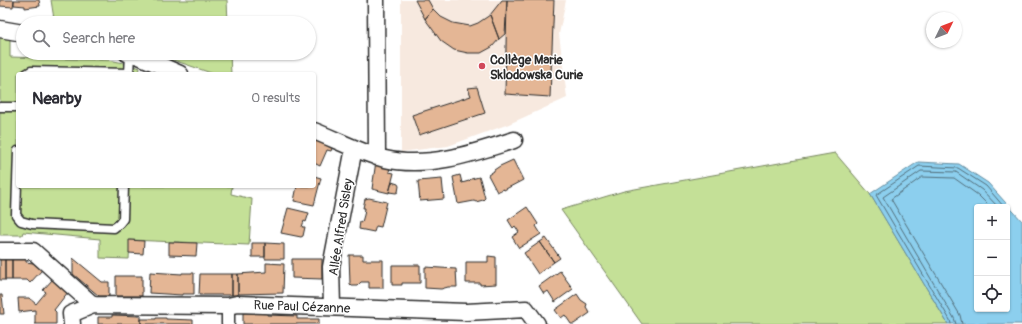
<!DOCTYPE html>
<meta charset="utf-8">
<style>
:root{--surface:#fff;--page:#f7f7f7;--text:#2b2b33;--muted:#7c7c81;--line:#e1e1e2}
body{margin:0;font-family:Pangolin,sans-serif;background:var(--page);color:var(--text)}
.controls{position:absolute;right:12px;bottom:12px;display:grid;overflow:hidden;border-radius:4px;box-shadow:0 1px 3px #0004}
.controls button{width:36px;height:36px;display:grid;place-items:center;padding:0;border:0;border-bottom:1px solid var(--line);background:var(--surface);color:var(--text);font:20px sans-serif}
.compass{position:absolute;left:926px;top:12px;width:36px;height:36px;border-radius:50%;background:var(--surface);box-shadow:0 1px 3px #0004;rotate:47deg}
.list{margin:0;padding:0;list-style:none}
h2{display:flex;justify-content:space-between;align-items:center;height:52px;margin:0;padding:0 16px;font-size:17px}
h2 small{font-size:13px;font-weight:400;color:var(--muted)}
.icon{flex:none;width:22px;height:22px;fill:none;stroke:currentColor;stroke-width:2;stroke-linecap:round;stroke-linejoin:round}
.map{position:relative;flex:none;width:1022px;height:324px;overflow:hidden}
.search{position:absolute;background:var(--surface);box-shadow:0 1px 3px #0004;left:16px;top:16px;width:300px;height:44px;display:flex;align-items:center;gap:10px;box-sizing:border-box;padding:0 14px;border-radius:22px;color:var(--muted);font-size:15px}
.panel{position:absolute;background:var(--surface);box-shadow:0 1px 3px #0004;left:16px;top:72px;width:300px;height:116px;border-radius:4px}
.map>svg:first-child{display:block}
</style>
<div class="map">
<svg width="1022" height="324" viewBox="0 0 1022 324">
<rect width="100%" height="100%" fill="#fff"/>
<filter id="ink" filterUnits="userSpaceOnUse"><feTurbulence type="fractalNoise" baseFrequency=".025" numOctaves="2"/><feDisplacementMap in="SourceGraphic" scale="8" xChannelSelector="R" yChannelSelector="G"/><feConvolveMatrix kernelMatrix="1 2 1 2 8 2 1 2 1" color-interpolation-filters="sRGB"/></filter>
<g filter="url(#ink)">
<!-- built -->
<path fill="#f7e9df" d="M 401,0 L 566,0 L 559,34 L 567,98 L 509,124 L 448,146 L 401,152 Z"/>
<!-- green -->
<path fill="#c4e097" stroke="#788661" d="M 51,0 L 227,0 L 228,23 L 66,23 L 54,19 Z
M 0,36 L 10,37 L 10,57 L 109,60 L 129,64 L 140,68 L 139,74 L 18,74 L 18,186 L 232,186 L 231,194 L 252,199 L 249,245 L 130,240 L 129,259 L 100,258 L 100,239 L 23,232 L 22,235 L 0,235 Z
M 153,53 L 230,53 L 231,74 L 214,74 Z
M 835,153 L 870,194 L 948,324 L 642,324 L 561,210 L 624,191 Z"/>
<!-- water -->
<path fill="#8ccfee" stroke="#658da0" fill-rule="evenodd" d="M 918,162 L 959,164 L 988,183 L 1022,221 L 1022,324 L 948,324 L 870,194 ZM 977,207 L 1007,207 L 1007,309 L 977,309 Z"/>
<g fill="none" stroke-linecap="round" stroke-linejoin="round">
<!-- shore -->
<path stroke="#526d79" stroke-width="1" d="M 951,324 L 950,320 L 876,195 L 919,166 L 958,168 L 986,186 L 1004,207
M 956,324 L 954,318 L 883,197 L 921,171 L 956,172 L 982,190 L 998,207
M 962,324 L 960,315 L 891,199 L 922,177 L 954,178 L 978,195 L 990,207"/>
</g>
<!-- building -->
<path fill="#e4b695" stroke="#2b2b2b" d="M 0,0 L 14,0 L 13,7 L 0,6 Z
M 14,0 L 39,0 L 40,6 L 25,8 L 25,6 L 14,5 Z
M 415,0 L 428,0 L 433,9 L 425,19 Z
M 502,0 L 507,0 L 505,34 L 499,39 L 490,15 Z
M 507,0 L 554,0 L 550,97 L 505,94 Z
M 433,9 L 441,17 L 453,23 L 470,26 L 478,23 L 490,15 L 499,39 L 492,47 L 481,53 L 468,53 L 454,50 L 441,41 L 425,19 Z
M 477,87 L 485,113 L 419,135 L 412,115 L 471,96 L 468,88 Z
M 314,136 L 334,144 L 331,151 L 327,150 L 320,166 L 314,163 Z
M 513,160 L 523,180 L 504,190 L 503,189 L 497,192 L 488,175 L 494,171 L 494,170 L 500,166 Z
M 376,161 L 390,167 L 389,172 L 394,173 L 389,193 L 372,189 Z
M 460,175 L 462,183 L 469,181 L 471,179 L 479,177 L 480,179 L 485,198 L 483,200 L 476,202 L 474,201 L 458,204 L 453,177 Z
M 314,176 L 321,178 L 314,205 L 294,201 L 297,186 L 314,186 Z
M 442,179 L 444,199 L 420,201 L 418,181 Z
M 392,182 L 398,184 L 399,186 L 398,192 L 396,193 L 389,192 Z
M 369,198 L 387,202 L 381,227 L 376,226 L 374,232 L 359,229 L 360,221 L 362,222 L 364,215 L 365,208 L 363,208 L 365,199 Z
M 527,207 L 538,224 L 536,226 L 541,234 L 519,248 L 512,237 L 519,232 L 515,226 L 513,228 L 508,220 Z
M 288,208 L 309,213 L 306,222 L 304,221 L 302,227 L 305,227 L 303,236 L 301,237 L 281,233 Z
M 546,238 L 560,258 L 554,262 L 540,242 Z
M 129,240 L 144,241 L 143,254 L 129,253 Z
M 169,242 L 197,243 L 196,256 L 169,255 Z
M 540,242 L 554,262 L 538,274 L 524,253 Z
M 252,243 L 265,243 L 265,257 L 252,257 Z
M 265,243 L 284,244 L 284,259 L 265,259 Z
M 349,255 L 363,255 L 363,260 L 383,260 L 383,288 L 369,288 L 369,282 L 361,282 L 357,286 L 352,286 L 350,284 Z
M 488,256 L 496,257 L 496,284 L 480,285 L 480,283 L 466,283 L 466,262 L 488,262 Z
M 73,258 L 102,282 L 109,282 L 109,296 L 99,296 L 73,274 Z
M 0,259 L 5,259 L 5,280 L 0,280 Z
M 5,259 L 12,259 L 12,280 L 5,280 Z
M 12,259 L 26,259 L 26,262 L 33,263 L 42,270 L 30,283 L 27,280 L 12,280 Z
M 292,259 L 322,259 L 322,279 L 292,278 Z
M 266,263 L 284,264 L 283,293 L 238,294 L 238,274 L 266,272 Z
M 392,265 L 420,265 L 420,283 L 402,283 L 402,285 L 392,285 Z
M 425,267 L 456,269 L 457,287 L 448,287 L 441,289 L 425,288 Z
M 560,271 L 573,289 L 555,302 L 548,291 L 544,294 L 539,286 Z
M 150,272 L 182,274 L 182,273 L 194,273 L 194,294 L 182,294 L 182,295 L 149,293 Z
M 200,274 L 232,274 L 232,295 L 199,295 Z
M 232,274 L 238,274 L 238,295 L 232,295 Z
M 116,276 L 142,276 L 142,296 L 116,296 Z
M 53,279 L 68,292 L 54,310 L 56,312 L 56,324 L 35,324 L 35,310 L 19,312 L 18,298 L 29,298 L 36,304 L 46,292 L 43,290 Z
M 577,294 L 581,300 L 587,304 L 586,307 L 590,313 L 574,324 L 571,324 L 565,315 L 561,318 L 555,310 Z
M 0,295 L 2,295 L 4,314 L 0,314 Z
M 243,313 L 267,313 L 267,315 L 297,316 L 297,319 L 319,319 L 319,324 L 243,324 Z
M 112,315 L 141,316 L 141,324 L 98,324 L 98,317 L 112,317 Z
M 156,318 L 166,318 L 166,319 L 193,320 L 193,324 L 141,324 L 141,319 L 156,319 Z"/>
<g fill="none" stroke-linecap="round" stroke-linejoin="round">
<defs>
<path id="service" d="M 26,74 L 31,71 L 129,73
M 129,74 L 130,54
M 0,107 L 18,107
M 18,151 L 16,215 L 21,221 L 32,224 L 114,228 L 119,224 L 123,219 L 124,186"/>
<path id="pedestrian" d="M 228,324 L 228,306"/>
<path id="minor" d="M 376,0 L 377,157
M 0,29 L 23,33
M 127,53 L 139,56 L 180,74
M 314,131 C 337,140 361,153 385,159 C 428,169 474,153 514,140
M 0,251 L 33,251 L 93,305
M 332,307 L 331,267 L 354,148
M 72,324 L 71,314 L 93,305 L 228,306 L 237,304 L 466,312 L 526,309 L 537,324"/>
</defs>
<!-- service casing -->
<use href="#service" stroke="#2b2b2b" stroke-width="11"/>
<!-- pedestrian casing -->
<use href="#pedestrian" stroke="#2b2b2b" stroke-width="15"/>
<!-- minor casing -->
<use href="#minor" stroke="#2b2b2b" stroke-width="19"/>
<!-- service -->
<use href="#service" stroke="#fff" stroke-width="8"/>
<!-- pedestrian -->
<use href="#pedestrian" stroke="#fff" stroke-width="12"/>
<!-- minor -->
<use href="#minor" stroke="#fff" stroke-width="16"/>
</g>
</g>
<!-- markers -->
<circle fill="#d1495b" stroke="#fff" stroke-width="1.5" cx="482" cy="66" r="4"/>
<g text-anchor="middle" stroke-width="3" stroke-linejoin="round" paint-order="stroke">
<!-- poi labels -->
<g font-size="13" font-weight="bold" fill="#2b2b2b" stroke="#fff" text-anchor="start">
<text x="490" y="64">Collège Marie<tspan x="490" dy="15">Sklodowska Curie</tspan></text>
</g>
<!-- street labels -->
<g font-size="13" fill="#2b2b2b" stroke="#fff">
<text transform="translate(340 227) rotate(-81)" y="5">Allée Alfred Sisley</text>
<text transform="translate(302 306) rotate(2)" y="5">Rue Paul Cézanne</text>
</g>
</g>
</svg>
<div class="controls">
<button>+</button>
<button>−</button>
<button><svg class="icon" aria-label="locate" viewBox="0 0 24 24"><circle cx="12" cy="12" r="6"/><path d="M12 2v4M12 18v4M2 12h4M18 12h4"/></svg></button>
</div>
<svg class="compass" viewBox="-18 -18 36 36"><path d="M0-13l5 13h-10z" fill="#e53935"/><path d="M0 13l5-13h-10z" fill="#7c7c81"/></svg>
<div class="search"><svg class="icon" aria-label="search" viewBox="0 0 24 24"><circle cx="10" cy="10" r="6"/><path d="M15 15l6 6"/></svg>Search here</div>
<section class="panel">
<h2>Nearby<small>0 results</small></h2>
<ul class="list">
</ul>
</section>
</div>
